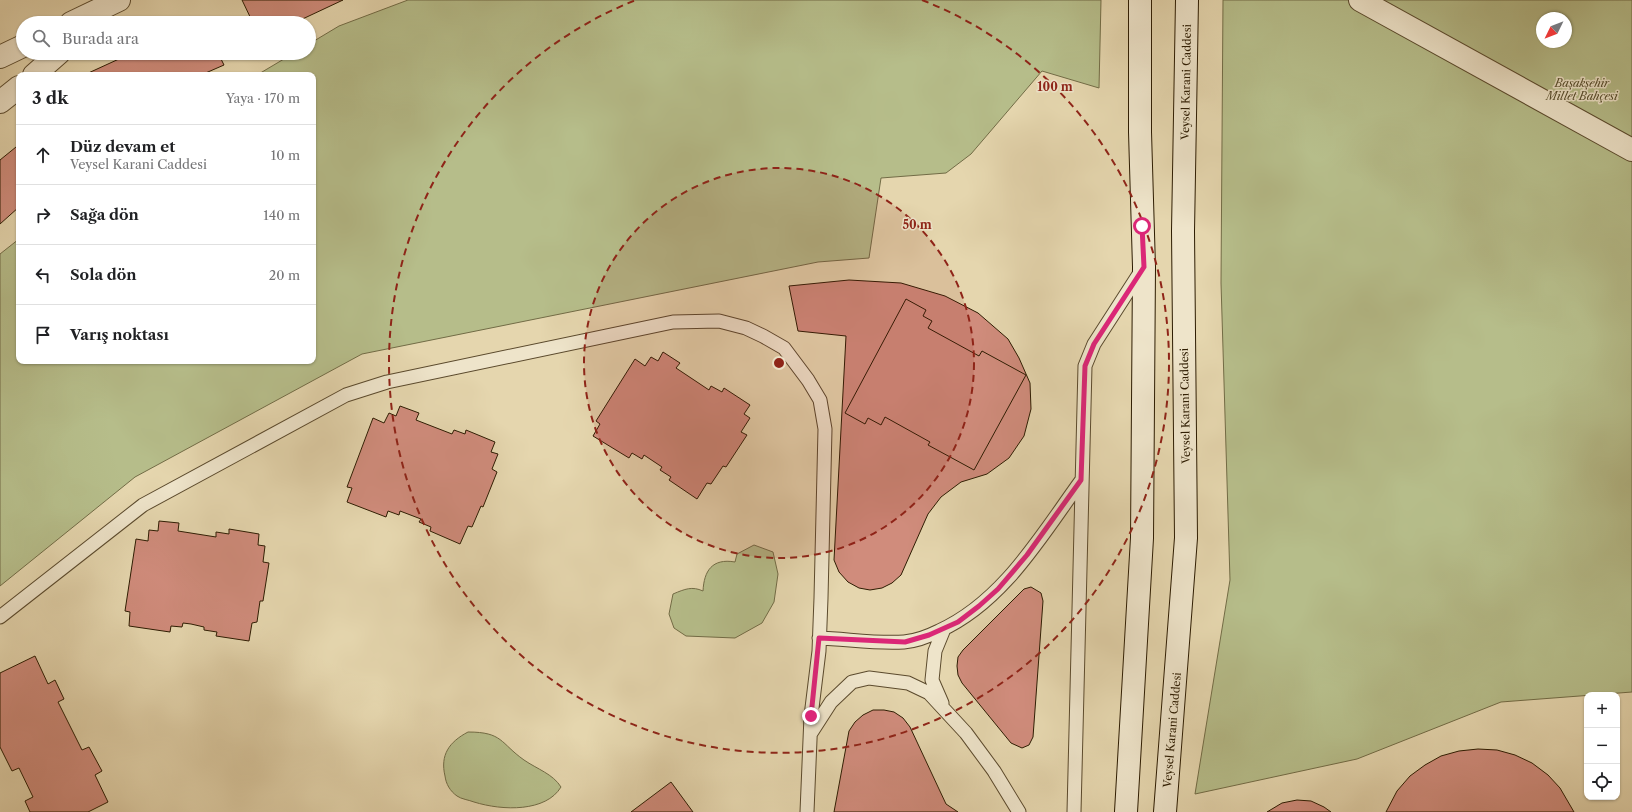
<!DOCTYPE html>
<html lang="tr">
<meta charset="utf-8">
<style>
:root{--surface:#fff;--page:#f6f6f6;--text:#202124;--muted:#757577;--line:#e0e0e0}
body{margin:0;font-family:"Libre Caslon Text",serif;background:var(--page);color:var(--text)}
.controls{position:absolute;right:12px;bottom:12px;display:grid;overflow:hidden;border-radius:8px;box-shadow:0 1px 3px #0004}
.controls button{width:36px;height:36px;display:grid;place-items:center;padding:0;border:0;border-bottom:1px solid var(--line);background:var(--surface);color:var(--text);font:20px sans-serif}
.compass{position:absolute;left:1536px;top:12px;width:36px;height:36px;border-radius:50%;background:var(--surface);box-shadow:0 1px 3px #0004;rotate:227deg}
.stop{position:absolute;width:12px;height:12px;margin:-9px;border:3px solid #db2777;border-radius:50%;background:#fff}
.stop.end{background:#db2777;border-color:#fff;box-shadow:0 1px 4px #0008}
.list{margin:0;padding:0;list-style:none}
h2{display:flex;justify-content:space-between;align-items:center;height:52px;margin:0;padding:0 16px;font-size:17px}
h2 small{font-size:13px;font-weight:400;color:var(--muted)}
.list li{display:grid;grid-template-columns:26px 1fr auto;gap:12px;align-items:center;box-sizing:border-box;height:60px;padding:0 16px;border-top:1px solid var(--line)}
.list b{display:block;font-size:15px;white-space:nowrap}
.list p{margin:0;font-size:13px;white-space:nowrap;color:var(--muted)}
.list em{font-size:13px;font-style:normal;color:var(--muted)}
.icon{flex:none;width:22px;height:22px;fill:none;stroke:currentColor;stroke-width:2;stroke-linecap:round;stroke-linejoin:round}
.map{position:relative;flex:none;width:1632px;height:812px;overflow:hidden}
.search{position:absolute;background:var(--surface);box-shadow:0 1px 3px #0004;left:16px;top:16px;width:300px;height:44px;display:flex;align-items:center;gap:10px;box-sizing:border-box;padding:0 14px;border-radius:22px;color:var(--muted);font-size:15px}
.panel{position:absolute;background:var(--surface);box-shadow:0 1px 3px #0004;left:16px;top:72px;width:300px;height:292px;border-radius:8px}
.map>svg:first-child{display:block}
</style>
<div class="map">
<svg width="1632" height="812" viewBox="0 0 1632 812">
<rect width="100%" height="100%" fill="#e5d6ae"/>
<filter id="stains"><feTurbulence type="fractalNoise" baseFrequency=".005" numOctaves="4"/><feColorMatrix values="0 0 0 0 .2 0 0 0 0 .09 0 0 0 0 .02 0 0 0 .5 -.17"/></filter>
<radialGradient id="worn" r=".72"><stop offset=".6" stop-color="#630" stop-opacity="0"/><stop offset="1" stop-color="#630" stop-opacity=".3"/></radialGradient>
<!-- green -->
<path fill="#b6bd8a" stroke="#726c46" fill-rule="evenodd" d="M 408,0 L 1101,0 L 1099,88 L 1042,71 L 971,154 L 946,173 L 881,178 L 869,258 L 818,262 L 362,354 L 135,477 L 0,586 L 0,254 L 19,239 L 19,361 L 313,361 L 313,75 L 257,75 L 294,53 L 309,53 L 309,44 L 339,26 Z
M 1223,0 L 1632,0 L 1632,692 L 1501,702 L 1357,759 L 1195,794 L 1230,580 L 1221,283 ZM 1542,18 L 1566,18 L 1566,42 L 1542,42 Z
M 754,545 L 773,552 L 778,574 L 774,602 L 762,623 L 735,638 L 686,636 L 674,628 L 669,614 L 673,594 C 685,589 692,586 703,591 C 704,571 712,558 735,562 L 737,554 Z
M 468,732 C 503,732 500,743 524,760 C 537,769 553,774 561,787 C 546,812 503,811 474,802 C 469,800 461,799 457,796 C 450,791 446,784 445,776 C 440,755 449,742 468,732 Z"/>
<!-- building -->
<path fill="#d08c7c" stroke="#2d1c02" d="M 242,0 L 343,0 L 294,23 L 253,23 Z
M 132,53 L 218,53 L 224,65 L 201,75 L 84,75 Z
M 16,147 L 19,151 L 19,207 L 0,224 L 0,160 Z
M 849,280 L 901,283 L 945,296 L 978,313 L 1008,339 L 1019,358 L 1030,383 L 1031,409 L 1024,436 L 1009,458 L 987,474 L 961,482 L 941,497 L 928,514 L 901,575 L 892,583 L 882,588 L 870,590 L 859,588 L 848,582 L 839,572 L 834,560 L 846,336 L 798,331 L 789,286 Z
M 906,299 L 926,310 L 923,316 L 932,321 L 928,328 L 979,356 L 982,351 L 1026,375 L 974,470 L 928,445 L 930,442 L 885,417 L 881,425 L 868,418 L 865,424 L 845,413 Z
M 663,352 L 680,363 L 676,368 L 709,390 L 711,386 L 722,392 L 724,388 L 750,405 L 744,414 L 750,418 L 741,432 L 747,435 L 726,467 L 723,466 L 711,484 L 707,483 L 697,499 L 669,480 L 671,477 L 660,470 L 662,467 L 644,455 L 642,459 L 632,453 L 629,458 L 593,436 L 600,424 L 596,421 L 635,359 L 645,366 L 651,357 L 658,361 Z
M 400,406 L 419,413 L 416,420 L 452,434 L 454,430 L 465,434 L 466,430 L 495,442 L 491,452 L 498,454 L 492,469 L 497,472 L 483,507 L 481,506 L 472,527 L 468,526 L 460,544 L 430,531 L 431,527 L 419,522 L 421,519 L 400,511 L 399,515 L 388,511 L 386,517 L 347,502 L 352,488 L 347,487 L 373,418 L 384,423 L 389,413 L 396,416 Z
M 159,521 L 179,523 L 178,531 L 216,537 L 216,532 L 229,534 L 229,529 L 259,534 L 258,545 L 265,546 L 263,562 L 269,563 L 263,601 L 260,601 L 257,622 L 252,623 L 249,641 L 216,636 L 217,632 L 204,630 L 204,627 L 191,624 L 183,623 L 182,627 L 171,626 L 170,632 L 129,626 L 130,612 L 125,611 L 136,539 L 148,541 L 149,530 L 158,531 Z
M 1031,587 L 1041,593 L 1043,601 L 1033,737 L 1029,745 L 1022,748 L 1011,743 L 962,683 L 958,675 L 957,666 L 958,657 L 963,650 L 1024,589 Z
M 35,656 L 48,684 L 55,680 L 64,699 L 58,702 L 82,750 L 89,747 L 102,771 L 95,775 L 108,802 L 88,812 L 30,812 L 25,801 L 33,797 L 19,768 L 12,771 L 0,747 L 0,673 Z
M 873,710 L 884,710 L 894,712 L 903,718 L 910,727 L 946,804 L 958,812 L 834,812 L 849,731 L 855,722 L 863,715 Z
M 1478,749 L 1497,750 L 1515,755 L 1532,763 L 1548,775 L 1560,788 L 1574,812 L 1386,812 L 1397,791 L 1410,776 L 1425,765 L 1441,756 L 1459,751 Z
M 671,782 L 693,812 L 631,812 Z
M 1297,800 L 1311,801 L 1324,807 L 1331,812 L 1267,812 L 1282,803 Z"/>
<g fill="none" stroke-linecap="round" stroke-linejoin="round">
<defs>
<path id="lane" d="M 0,617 L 143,505 L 346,395 L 387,382 L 673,322 L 719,321 L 746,328 L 763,336 L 784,348 L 808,380 L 820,400 L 825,429 L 821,598 L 819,651 L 811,716 L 807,812
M 819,638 C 847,639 877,644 904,642 C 916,641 929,636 939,631 C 1003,602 1041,536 1081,481
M 942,703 L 932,680 L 935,651 L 944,629
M 811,733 L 831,702 L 852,682 L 869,678 L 908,683 L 929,693 L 966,733 L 994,771 L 1019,812
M 1074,812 L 1085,366 L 1094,344 L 1143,268"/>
<path id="street" d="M 1360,0 L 1632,150
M 71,23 L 119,0
M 0,57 L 23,46
M 34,75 L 59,53
M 0,102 L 19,87"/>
<path id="secondary" d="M 1126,812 L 1142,538 L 1144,267 L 1140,132 L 1140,0
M 1165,812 L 1186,538 L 1183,231 L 1187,0"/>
</defs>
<!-- lane casing -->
<use href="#lane" stroke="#5b4a2d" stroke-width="15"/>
<!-- street casing -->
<use href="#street" stroke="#5b4a2d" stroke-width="24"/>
<!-- secondary casing -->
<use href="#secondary" stroke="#2d1c02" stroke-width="24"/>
<!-- lane -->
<use href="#lane" stroke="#eee4ca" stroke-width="13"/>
<!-- street -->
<use href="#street" stroke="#eee4ca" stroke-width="22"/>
<!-- secondary -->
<use href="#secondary" stroke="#eee4ca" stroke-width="22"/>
</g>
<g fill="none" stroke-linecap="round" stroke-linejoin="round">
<!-- route -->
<path stroke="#db2777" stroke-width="5" d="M 811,716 L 819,638 L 905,642 L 929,635 L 958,622 L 979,606 L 998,589 L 1027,555 L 1081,480 L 1085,366 L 1094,344 L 1144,267 L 1142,226"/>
</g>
<!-- distance rings -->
<circle cx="779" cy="363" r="195" fill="#8f2418" fill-opacity=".12"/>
<g fill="none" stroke="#8f2418" stroke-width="2" stroke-dasharray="7 5">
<circle cx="779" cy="363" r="195"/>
<path d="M922 0A390 390 0 1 1 636 0"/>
</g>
<g text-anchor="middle" stroke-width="3" stroke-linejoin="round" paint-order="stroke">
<!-- street labels -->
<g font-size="11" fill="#2d1c02" stroke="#eee4ca">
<text transform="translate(1186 82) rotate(-89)" y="4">Veysel Karani Caddesi</text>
<text transform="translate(1185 406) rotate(-91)" y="4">Veysel Karani Caddesi</text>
<text transform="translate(1172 730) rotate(-85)" y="4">Veysel Karani Caddesi</text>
</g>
<!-- park labels -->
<g font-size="11" font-style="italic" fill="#564c2b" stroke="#eee4ca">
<text x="1582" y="87">Başakşehir<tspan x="1582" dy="13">Millet Bahçesi</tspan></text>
</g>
</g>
<circle cx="779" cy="363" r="6" fill="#8f2418" stroke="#eee4ca" stroke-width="2"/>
<g font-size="12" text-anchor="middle" font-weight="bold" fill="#8f2418" stroke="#eee4ca" stroke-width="3" stroke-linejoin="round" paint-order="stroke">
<text x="1055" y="91">100 m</text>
<text x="917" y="229">50 m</text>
</g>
<rect width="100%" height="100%" filter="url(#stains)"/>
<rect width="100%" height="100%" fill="url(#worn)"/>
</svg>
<div class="controls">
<button>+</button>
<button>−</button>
<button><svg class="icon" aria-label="locate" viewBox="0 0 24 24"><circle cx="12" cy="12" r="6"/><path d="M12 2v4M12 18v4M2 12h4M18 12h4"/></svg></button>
</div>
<svg class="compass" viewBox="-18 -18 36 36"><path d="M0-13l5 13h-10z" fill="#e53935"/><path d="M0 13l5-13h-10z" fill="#757577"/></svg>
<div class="stop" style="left:1142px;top:226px"></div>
<div class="stop end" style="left:811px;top:716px"></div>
<div class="search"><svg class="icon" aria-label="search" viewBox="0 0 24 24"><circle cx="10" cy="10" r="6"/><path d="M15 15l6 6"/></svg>Burada ara</div>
<section class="panel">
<h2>3 dk<small>Yaya · 170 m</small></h2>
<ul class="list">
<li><svg class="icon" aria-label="ahead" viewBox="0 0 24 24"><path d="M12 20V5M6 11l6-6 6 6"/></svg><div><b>Düz devam et</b><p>Veysel Karani Caddesi</p></div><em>10 m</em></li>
<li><svg class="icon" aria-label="right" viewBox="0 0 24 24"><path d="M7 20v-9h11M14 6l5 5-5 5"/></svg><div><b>Sağa dön</b></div><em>140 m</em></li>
<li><svg class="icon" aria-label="left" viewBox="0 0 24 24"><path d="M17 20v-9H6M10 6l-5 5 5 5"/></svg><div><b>Sola dön</b></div><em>20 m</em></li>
<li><svg class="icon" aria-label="arrive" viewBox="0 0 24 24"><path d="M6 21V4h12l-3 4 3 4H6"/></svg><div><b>Varış noktası</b></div></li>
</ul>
</section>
</div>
